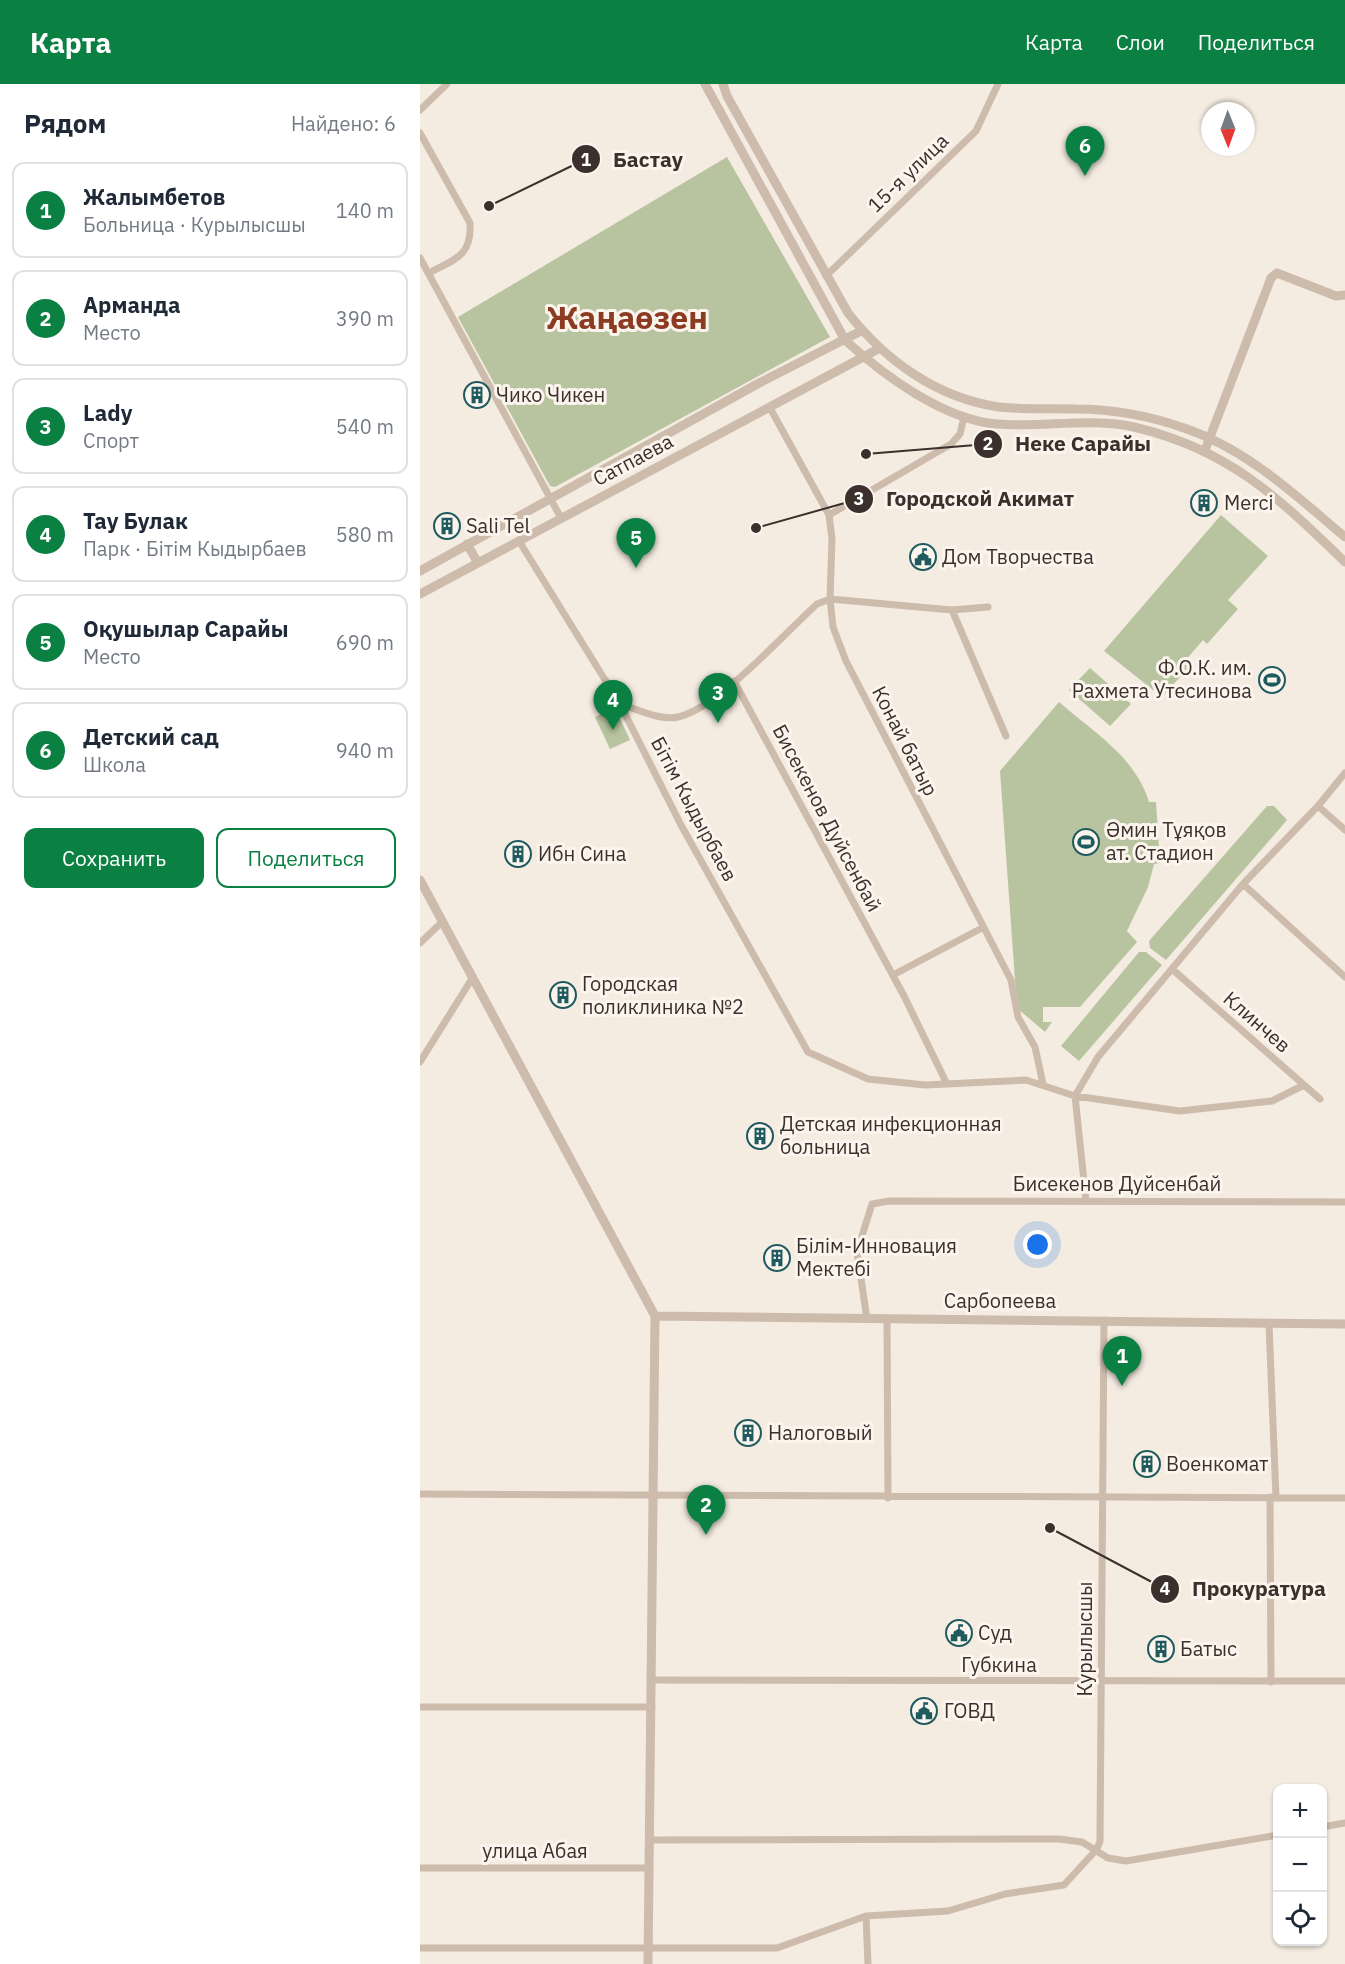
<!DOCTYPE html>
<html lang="ru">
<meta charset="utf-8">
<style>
:root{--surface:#fff;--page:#f6f6f7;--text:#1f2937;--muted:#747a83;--line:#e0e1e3;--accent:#0b8043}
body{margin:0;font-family:"IBM Plex Sans",sans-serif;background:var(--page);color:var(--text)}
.controls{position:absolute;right:18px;bottom:18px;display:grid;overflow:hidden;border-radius:12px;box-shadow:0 2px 4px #0004}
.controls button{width:54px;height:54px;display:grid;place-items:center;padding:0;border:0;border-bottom:2px solid var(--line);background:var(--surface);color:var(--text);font:30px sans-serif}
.compass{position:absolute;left:781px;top:18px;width:54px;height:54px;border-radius:50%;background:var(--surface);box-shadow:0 2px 4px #0004;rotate:179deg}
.you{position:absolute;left:618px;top:1161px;width:21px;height:21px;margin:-15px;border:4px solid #fff;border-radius:50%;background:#1a73e8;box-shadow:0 0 0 9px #1a73e833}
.badge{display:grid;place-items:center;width:39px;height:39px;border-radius:50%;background:var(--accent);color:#fff;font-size:20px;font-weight:700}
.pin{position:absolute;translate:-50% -50px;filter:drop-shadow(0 2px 3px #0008)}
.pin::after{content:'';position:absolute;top:32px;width:21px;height:18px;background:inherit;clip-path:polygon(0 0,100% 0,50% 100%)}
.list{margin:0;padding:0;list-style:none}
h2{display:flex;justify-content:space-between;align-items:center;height:78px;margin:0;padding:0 24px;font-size:26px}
h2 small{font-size:20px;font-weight:400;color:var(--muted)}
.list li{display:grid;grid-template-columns:39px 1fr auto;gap:18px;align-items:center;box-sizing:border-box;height:96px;margin:0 12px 12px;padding:0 12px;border:2px solid var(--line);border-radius:12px}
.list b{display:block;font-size:22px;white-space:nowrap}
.list p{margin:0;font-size:20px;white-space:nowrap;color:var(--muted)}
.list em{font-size:20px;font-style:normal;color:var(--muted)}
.actions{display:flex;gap:12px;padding:18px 24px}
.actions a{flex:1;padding:14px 0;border:2px solid var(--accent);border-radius:12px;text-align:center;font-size:21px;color:var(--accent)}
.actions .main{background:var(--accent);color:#fff}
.icon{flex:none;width:33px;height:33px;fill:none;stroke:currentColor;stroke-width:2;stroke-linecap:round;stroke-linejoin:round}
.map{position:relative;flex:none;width:925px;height:1880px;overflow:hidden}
header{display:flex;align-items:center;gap:36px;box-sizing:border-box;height:84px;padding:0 30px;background:var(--accent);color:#fff}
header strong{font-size:28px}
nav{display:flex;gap:33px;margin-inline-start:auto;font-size:21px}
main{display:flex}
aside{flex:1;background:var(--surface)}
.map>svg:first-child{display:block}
</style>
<header>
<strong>Карта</strong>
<nav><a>Карта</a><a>Слои</a><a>Поделиться</a></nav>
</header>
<main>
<aside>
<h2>Рядом<small>Найдено: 6</small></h2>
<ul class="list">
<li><span class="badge">1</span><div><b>Жалымбетов</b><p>Больница · Курылысшы</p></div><em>140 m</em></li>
<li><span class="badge">2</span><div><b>Арманда</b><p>Место</p></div><em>390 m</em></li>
<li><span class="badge">3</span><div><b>Lady</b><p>Спорт</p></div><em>540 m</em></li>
<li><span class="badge">4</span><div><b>Тау Булак</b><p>Парк · Бiтiм Кыдырбаев</p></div><em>580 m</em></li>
<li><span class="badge">5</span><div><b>Оқушылар Сарайы</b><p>Место</p></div><em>690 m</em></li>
<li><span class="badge">6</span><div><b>Детский сад</b><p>Школа</p></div><em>940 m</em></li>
</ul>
<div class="actions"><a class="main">Сохранить</a><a>Поделиться</a></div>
</aside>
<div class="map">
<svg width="925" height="1880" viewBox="0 0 925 1880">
<rect width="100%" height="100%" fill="#f4ebe1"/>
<!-- green -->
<path fill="#b8c4a0" d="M 307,73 L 410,253 L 135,403 L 130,402 L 38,233 Z
M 801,431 L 848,472 L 808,516 L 818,525 L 787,560 L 783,556 L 764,578 L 769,583 L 742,613 L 684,567 Z
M 670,584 L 711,620 L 690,642 L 649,606 Z
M 639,618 C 673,648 715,672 729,718 L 736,718 L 740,779 L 734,780 L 728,803 L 707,847 L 717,858 L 660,923 L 623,923 L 623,938 L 632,938 L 625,948 L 597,924 L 580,687 Z
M 195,624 L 210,656 L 190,665 L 175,633 Z
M 847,722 L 854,722 L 867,736 L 746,876 L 730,864 L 729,857 Z
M 719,868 L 726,868 L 742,881 L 659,977 L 641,962 Z"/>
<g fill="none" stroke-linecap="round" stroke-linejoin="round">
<!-- minor -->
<path stroke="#cdbbac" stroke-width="7" d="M 0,26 L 27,0
M 0,49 L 50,139 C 52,172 35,175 9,189
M 0,174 L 141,434
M 406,192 L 556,47 L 578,0
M 350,324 L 409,431 L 412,455 L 410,515 L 413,543 L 426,577 L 591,896 L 598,933 L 615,963 L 623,1000
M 409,431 L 531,360 L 540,350 L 544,333
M 99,457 L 200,620 L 261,741 L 388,968 L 448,995 L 505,1001 L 606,996 L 655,1012 L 760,1027 L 852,1017 L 884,1001
M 532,526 L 586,652
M 314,597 L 484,912 L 527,1000
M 200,620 C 217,625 240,637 258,633 C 297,625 366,548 397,520 L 410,515 L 532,526 L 568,523
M 898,722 L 925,746
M 823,800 L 925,893
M 0,859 L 22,838
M 752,885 L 900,1015
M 473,891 L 562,844
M 0,978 L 53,893
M 666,1116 L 655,1012 L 678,973 L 823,800 L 898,722 L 925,689
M 447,1235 L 437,1168 L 452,1120 L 469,1117 L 925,1118
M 467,1235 L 468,1414
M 849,1240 L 856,1414
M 0,1410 L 925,1414
M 850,1413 L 851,1598
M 232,1596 L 925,1597
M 0,1623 L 232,1623
M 902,1743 L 925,1739
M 231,1756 L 639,1755 L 662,1758 L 688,1774 L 706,1777 L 858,1751
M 0,1784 L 229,1784
M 446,1832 L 448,1880
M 0,1864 L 357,1864 L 446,1832 L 528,1827 L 585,1810 L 644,1801 L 677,1765 L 680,1757 L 684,1236"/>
<!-- tertiary -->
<path stroke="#cdbbac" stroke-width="9" d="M 285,0 L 425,256 C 463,291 524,336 577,340 C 622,344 670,333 714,343 C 808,365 858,413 925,478
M 303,0 L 307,12 L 428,229 C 466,277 517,314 579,323 C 605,326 630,324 656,325 C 692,325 730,332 764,344 C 827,365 875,411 925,453
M 785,366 L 851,194 L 857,189 L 916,212 L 925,211
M 47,460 L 58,479
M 0,487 L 341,298 L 441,247
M 0,510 L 460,264
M 0,796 L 235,1232 L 228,1880
M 235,1232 L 925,1240"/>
</g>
<!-- icons -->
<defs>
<symbol id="building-ring" viewBox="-11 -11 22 22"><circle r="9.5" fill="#fbf5ee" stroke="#1f5a5e" stroke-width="1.5"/><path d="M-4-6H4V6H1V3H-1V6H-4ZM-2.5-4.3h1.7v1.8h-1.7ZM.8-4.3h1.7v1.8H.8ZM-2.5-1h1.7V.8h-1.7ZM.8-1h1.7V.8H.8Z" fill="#1f5a5e"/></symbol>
<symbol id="civic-ring" viewBox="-11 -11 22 22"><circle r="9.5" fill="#fbf5ee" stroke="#1f5a5e" stroke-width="1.5"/><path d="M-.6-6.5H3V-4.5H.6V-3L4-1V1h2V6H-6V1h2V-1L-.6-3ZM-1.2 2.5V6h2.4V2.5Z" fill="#1f5a5e"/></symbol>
<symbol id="stadium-ring" viewBox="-11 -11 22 22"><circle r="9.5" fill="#fbf5ee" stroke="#1f5a5e" stroke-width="1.5"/><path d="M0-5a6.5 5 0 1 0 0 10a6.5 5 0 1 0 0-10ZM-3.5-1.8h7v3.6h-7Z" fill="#1f5a5e"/></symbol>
</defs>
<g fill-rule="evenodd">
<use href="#building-ring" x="42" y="296" width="30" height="30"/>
<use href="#building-ring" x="769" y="404" width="30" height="30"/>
<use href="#building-ring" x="12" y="427" width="30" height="30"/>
<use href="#civic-ring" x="488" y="458" width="30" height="30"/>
<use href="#stadium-ring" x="837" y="581" width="30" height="30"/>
<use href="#stadium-ring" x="651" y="743" width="30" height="30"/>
<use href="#building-ring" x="83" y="755" width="30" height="30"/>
<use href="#building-ring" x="128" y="896" width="30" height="30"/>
<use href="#building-ring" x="325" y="1037" width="30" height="30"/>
<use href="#building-ring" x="342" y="1159" width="30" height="30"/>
<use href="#building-ring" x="313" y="1334" width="30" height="30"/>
<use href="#building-ring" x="712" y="1365" width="30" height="30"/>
<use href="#civic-ring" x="524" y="1534" width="30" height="30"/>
<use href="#building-ring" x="726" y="1550" width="30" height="30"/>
<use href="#civic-ring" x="489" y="1612" width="30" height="30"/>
</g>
<g text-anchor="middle" stroke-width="6" stroke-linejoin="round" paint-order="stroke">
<!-- street labels -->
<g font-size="20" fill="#3b302b" stroke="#fbf5ee">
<text transform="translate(488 89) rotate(-44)" y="7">15-я улица</text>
<text transform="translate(213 376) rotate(-28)" y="7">Сатпаева</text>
<text transform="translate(485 657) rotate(63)" y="7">Конай батыр</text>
<text transform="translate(274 725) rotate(62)" y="7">Бiтiм Кыдырбаев</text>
<text transform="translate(407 734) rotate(62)" y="7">Бисекенов Дуйсенбай</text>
<text transform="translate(837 938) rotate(41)" y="7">Клинчев</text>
<text x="697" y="1107">Бисекенов Дуйсенбай</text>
<text x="580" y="1224">Сарбопеева</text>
<text transform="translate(665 1555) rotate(-90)" y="7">Курылысшы</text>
<text x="579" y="1588">Губкина</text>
<text x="115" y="1774">улица Абая</text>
</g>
<!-- poi labels -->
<g font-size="20" fill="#3b302b" stroke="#fbf5ee" text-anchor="start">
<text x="76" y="318">Чико Чикен</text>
<text x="804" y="426">Merci</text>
<text x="46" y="449">Sali Tel</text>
<text x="522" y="480">Дом Творчества</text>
<text x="832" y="591" text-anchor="end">Ф.О.К. им.<tspan x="832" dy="23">Рахмета Утесинова</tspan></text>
<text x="686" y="753">Әмин Тұяқов<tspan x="686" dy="23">ат. Стадион</tspan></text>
<text x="118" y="777">Ибн Сина</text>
<text x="162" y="907">Городская<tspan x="162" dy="23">поликлиника №2</tspan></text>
<text x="360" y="1047">Детская инфекционная<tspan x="360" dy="23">больница</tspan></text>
<text x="376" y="1169">Білім-Инновация<tspan x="376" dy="23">Мектебі</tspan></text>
<text x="348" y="1356">Налоговый</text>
<text x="746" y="1387">Военкомат</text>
<text x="558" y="1556">Суд</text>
<text x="760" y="1572">Батыс</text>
<text x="524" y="1634">ГОВД</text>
</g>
<!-- town labels -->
<g font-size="32" font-weight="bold" fill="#8c3b22" stroke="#fbf5ee">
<text x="207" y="245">Жаңаөзен</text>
</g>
</g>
<!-- callouts -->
<path fill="none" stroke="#3b302b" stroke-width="2" d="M69 122L166 75M446 370L568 360M336 444L439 415M630 1444L745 1505"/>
<g fill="#3b302b" stroke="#fbf5ee" stroke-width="2">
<circle cx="69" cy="122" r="6"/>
<circle cx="446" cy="370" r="6"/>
<circle cx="336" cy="444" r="6"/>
<circle cx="630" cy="1444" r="6"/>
<circle cx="166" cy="75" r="15"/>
<circle cx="568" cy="360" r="15"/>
<circle cx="439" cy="415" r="15"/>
<circle cx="745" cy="1505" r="15"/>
</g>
<g font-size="18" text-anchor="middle" font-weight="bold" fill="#fff">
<text x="166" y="82">1</text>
<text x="568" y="366">2</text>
<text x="439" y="421">3</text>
<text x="745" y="1511">4</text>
</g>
<g font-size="21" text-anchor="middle" font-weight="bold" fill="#3b302b" stroke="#fbf5ee" stroke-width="6" stroke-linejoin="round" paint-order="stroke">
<text x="228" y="83">Бастау</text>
<text x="663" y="367">Неке Сарайы</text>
<text x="560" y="422">Городской Акимат</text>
<text x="839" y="1512">Прокуратура</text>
</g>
</svg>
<div class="controls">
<button>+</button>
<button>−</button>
<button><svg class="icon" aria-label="locate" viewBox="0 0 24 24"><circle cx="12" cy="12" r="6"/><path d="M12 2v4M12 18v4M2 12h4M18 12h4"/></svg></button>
</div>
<svg class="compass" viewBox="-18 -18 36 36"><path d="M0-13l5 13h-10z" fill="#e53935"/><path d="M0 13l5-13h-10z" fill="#747a83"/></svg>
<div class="you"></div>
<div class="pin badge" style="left:702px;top:1302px">1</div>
<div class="pin badge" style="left:286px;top:1451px">2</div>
<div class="pin badge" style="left:298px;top:639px">3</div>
<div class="pin badge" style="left:193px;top:646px">4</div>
<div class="pin badge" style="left:216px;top:484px">5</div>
<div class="pin badge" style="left:665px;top:92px">6</div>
</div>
</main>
